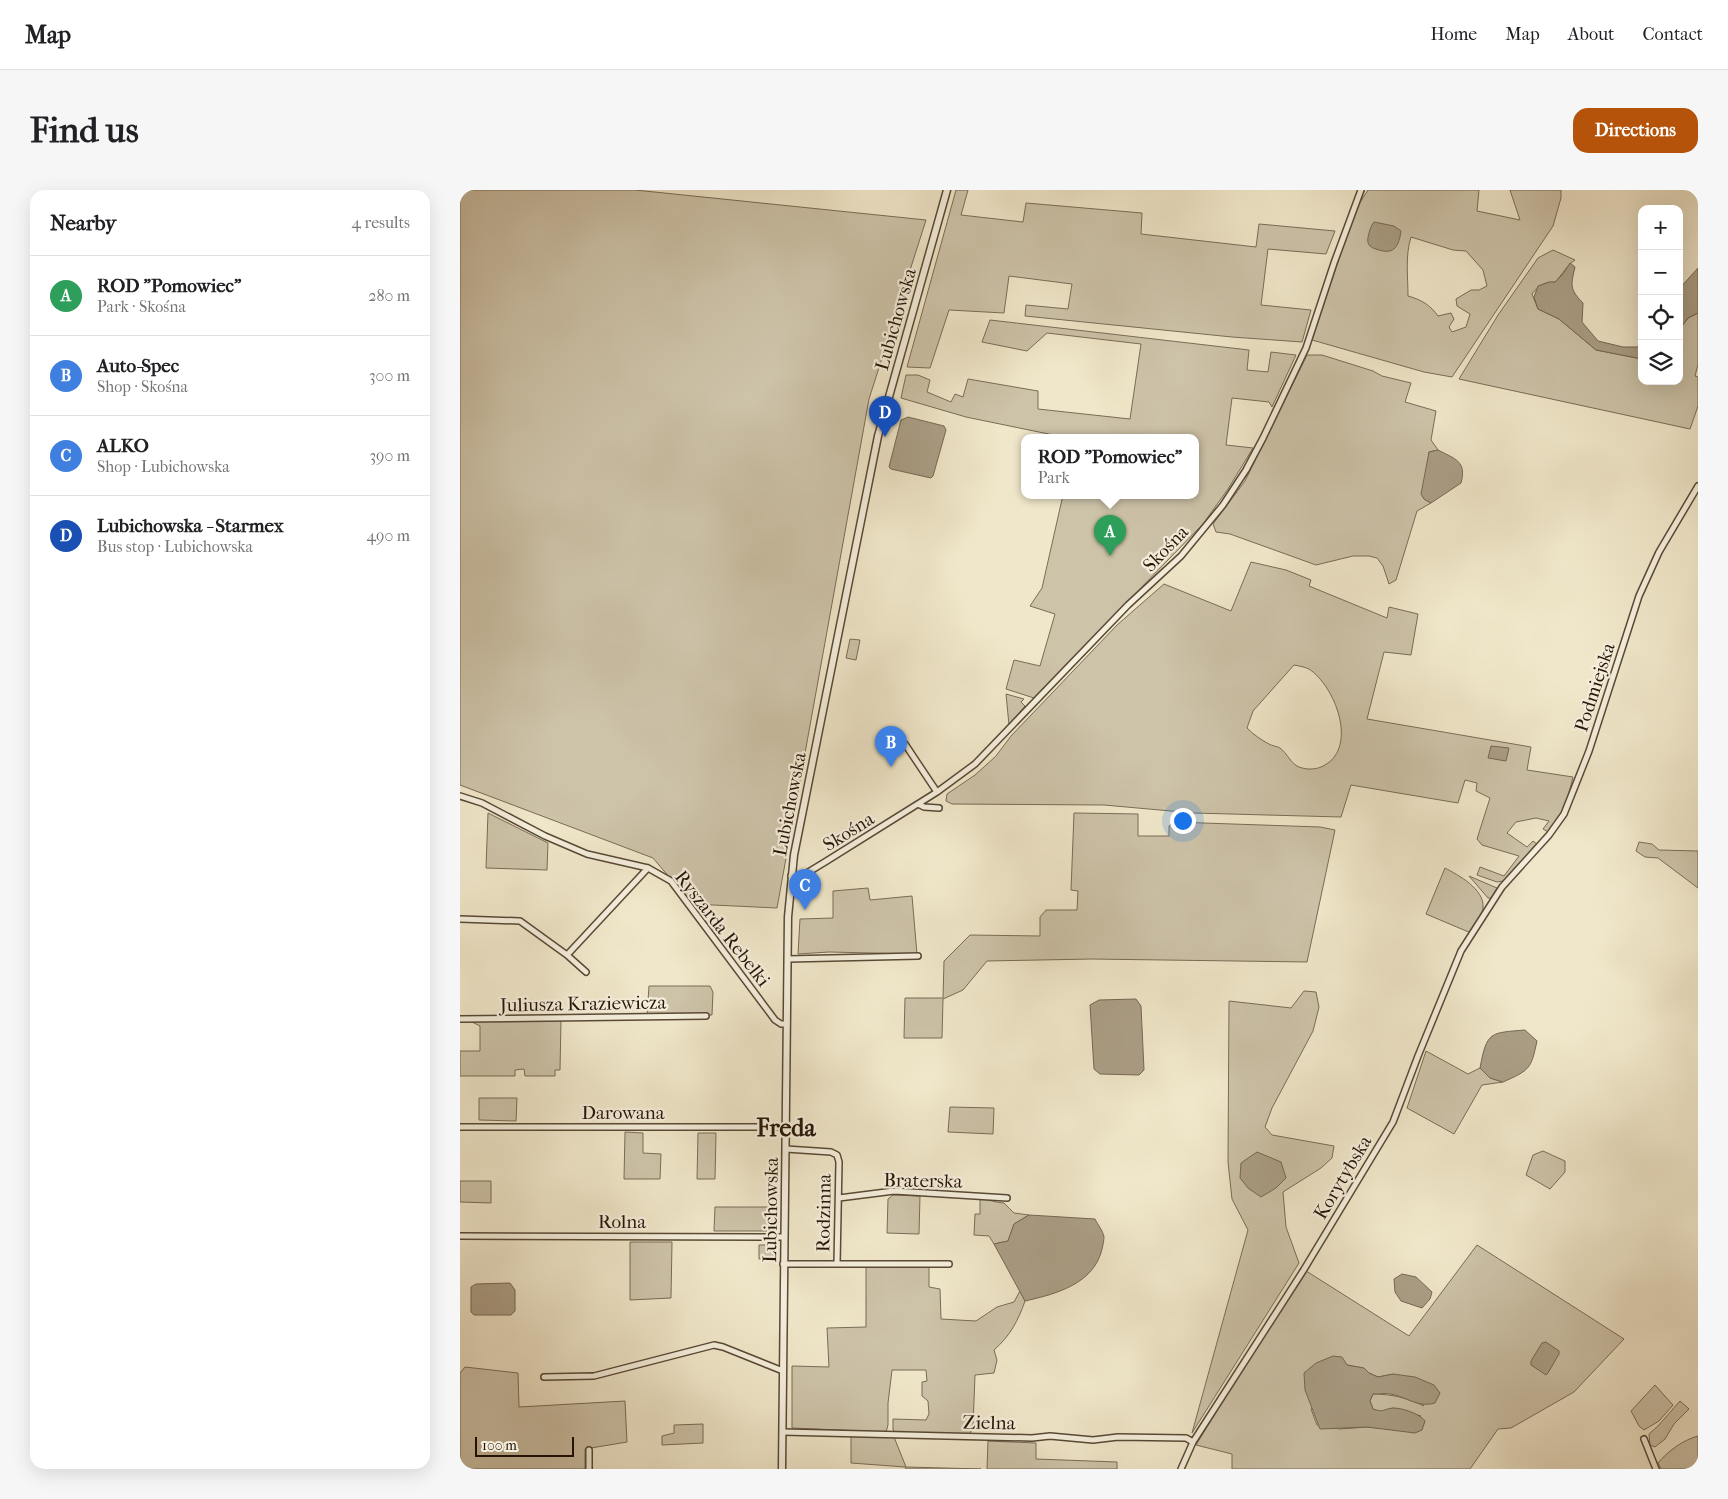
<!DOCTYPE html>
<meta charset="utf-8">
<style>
:root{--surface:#fff;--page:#f6f6f6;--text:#202124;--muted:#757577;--line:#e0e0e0;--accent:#b45309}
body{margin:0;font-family:"IM FELL French Canon",serif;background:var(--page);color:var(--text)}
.controls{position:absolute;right:15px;top:15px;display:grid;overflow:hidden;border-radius:10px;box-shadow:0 5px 20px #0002}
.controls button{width:45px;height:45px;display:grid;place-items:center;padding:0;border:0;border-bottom:1px solid var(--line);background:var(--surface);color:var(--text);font:25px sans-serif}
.scale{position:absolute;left:15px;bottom:12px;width:99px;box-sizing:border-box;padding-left:5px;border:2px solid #251405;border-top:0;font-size:14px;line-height:18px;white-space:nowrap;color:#251405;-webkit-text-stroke:4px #f5efdd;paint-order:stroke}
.you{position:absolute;left:722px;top:630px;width:18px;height:18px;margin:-12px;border:4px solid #fff;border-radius:50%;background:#1a73e8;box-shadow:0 0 0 8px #1a73e833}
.badge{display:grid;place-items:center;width:32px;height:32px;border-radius:50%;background:var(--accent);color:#fff;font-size:16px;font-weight:700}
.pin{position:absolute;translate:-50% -41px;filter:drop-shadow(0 1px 2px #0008)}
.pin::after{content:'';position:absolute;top:26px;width:18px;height:15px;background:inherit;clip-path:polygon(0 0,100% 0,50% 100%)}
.popup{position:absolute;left:561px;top:244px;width:178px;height:65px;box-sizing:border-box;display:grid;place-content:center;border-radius:10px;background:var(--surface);filter:drop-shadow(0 1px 4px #0005);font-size:16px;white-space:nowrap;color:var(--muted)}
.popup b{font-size:19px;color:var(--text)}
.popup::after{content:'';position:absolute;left:50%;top:100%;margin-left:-10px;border:10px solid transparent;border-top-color:var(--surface)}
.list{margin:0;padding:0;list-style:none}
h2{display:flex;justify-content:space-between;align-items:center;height:65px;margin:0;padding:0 20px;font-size:21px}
h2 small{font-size:16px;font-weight:400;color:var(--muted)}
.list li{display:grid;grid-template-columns:32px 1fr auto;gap:15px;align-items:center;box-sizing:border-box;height:80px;padding:0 20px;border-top:1px solid var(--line)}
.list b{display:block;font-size:19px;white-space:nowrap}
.list p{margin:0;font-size:16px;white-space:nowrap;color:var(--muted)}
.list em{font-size:16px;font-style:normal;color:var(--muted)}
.icon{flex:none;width:28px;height:28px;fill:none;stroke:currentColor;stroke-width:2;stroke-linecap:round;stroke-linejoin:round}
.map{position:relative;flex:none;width:1238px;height:1279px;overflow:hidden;border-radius:15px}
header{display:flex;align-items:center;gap:30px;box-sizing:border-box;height:70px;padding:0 25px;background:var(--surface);border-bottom:1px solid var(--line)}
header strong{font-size:24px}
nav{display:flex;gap:28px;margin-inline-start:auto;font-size:18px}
.intro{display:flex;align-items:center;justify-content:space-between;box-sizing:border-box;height:120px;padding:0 30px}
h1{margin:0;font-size:35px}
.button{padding:12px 22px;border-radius:15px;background:var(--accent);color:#fff;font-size:18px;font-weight:700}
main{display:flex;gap:30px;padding:0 30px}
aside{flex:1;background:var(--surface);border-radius:15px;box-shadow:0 5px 20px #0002}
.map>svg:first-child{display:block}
</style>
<header>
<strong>Map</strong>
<nav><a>Home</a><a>Map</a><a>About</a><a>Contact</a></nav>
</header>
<div class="intro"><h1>Find us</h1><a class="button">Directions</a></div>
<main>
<aside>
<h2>Nearby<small>4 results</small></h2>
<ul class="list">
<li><span class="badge" style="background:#2e9e5b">A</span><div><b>ROD &quot;Pomowiec&quot;</b><p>Park · Skośna</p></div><em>280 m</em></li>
<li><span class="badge" style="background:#3f7fe0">B</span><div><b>Auto-Spec</b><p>Shop · Skośna</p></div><em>300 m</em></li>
<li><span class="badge" style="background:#3f7fe0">C</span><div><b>ALKO</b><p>Shop · Lubichowska</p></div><em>390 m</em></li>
<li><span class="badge" style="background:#1a4fb4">D</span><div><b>Lubichowska - Starmex</b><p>Bus stop · Lubichowska</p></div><em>490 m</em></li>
</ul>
</aside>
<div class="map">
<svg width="1238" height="1279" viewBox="0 0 1238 1279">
<rect width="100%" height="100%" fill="#f0e7ca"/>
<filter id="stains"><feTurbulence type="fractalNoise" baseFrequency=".004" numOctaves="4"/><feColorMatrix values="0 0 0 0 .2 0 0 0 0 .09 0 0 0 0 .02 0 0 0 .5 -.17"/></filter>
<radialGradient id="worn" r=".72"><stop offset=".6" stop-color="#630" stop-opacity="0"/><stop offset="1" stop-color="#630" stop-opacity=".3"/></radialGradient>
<!-- green -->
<path fill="#cdc3a9" stroke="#796c57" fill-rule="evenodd" d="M 0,0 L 175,0 L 466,30 L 409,209 L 317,718 L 232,714 L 193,668 L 0,595 Z
M 496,0 L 508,0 L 501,25 L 563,32 L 566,13 L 682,23 L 681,44 L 796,57 L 799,34 L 875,41 L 866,64 L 808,59 L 801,115 L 851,120 L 842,152 L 772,147 L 565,126 L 566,115 L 608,119 L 612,94 L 549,86 L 544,123 L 489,120 L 470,178 L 447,177 Z
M 908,0 L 1019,0 L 1017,21 L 1060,30 L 1050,0 L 1101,0 L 1101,8 L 1093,36 L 992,187 L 964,182 L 852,150 L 895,20 ZM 951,47 L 993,60 L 1006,61 L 1023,80 L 1027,96 L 1019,100 L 1011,100 L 996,109 L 997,116 L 1010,124 L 1006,137 L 992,142 L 989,137 L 994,129 L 991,123 L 978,126 C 970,115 962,110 948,106 C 948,87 945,66 951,47 Z
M 1093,60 L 1115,70 C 1107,75 1102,85 1095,92 C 1084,92 1078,96 1072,104 L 1078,119 L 1099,129 L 1136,160 L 1182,169 L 1182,191 L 1219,191 L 1219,140 L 1228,128 L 1238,123 L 1238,174 L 1235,186 L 1238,187 L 1238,216 L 1230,239 L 999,189 L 1038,125 L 1078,68 Z
M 530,130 L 789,160 L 787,180 L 808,182 L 811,162 L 836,165 L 812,217 L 809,212 L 772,208 L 766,255 L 793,258 L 768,299 L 743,334 L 574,508 L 546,499 L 554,470 L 580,476 L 595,424 L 570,416 L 582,398 L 603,305 L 735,305 L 735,247 L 603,247 L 506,227 L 441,208 L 446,185 L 458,185 L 470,190 L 467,202 L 491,212 L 495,204 L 503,207 L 508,189 L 578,201 L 578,219 L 670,229 L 681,154 L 587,143 L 567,161 L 522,152 Z
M 847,165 L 862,165 L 913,181 L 922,186 L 951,193 L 945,212 L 976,221 L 971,250 L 978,260 L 969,262 L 964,309 L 971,313 L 957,321 L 936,390 L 929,394 L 923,376 L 917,368 L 909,366 L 893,366 L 856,375 L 770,344 L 756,342 L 753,334 L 785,291 Z
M 791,372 L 826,380 L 851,390 L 849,396 L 927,428 L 929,417 L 958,424 L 951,465 L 924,462 L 907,529 L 1071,557 L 1067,580 L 1113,587 C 1108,608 1102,626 1088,642 L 1083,639 L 1089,631 L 1076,628 L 1056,632 L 1047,643 L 1067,657 L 1073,651 L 1078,655 L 1043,691 L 1037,692 L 1017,685 L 1020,677 L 1044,686 L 1059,666 L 1022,655 L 1017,649 L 1030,608 L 1016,601 L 1017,593 L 1005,590 L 998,613 L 891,595 L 881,627 L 733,623 L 644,615 L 492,614 L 486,611 L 487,604 L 515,585 L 536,566 L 551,546 L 657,435 L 704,394 L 771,421 ZM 834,475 C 839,476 845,477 849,479 C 875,496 898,556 865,575 C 857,580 847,580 839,577 C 831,574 827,563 820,558 C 817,556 812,556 809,554 C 801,550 793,544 787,538 L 793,521 Z
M 390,449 L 400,450 L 396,470 L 386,468 Z
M 546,504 L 564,509 L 561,512 L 565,516 L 549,535 Z
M 28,623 L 88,653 L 87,680 L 26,678 Z
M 614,623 L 678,624 L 678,646 L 709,646 L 709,636 L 714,632 L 860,637 L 875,640 L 847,772 L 632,769 L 527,771 L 503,800 L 483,809 L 482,848 L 444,848 L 445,808 L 483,808 L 484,771 L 510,745 L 580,746 L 580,727 L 586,720 L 617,720 L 618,701 L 611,700 Z
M 1179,652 L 1192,654 L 1199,660 L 1238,661 L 1238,698 L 1198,668 L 1185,667 L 1176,661 Z
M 985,678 C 998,685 1025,699 1023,718 C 1022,726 1015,735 1011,743 L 966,724 Z
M 1009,686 L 1037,698 L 1031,708 L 1028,708 Z
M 408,698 L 410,710 L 452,706 L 457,764 L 369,762 L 338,764 L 340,729 L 373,728 L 373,701 Z
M 189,796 L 250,796 L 253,802 L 252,825 L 187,826 Z
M 844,801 L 856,802 L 859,817 L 853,841 L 812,918 L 805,937 L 812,945 L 874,956 L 872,968 L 861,978 L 823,1002 L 826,1037 L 839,1073 L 732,1243 L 788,1040 L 772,1009 L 768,972 L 769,811 L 831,818 Z
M 101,830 L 100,880 L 95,880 L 95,886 L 65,886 L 64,879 L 55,880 L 55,886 L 0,886 L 0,861 L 20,861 L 20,836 L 10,831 Z
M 966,861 L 1008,884 L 1020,878 L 1030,888 L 1043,892 L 1022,895 L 994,944 L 947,918 Z
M 19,908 L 57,908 L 56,931 L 19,930 Z
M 490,917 L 534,918 L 533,944 L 488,942 Z
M 165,942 L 183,943 L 183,963 L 201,964 L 200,989 L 164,989 Z
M 238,943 L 256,943 L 255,989 L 237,989 Z
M 1083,961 L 1105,971 L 1105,982 L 1090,999 L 1066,985 L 1073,965 Z
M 0,991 L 31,991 L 31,1013 L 0,1012 Z
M 433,1005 L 460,1006 L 459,1044 L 427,1043 L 428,1009 Z
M 520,1009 C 529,1009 536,1013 544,1013 L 554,1023 L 569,1025 L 554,1034 L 548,1051 L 534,1054 L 529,1046 L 514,1045 L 515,1024 L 520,1024 Z
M 255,1017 L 315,1017 L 314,1041 L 254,1041 Z
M 170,1052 L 212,1052 L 211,1108 L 170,1110 Z
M 299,1055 L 312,1055 L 314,1057 L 314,1069 L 299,1069 Z
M 1017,1055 L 1164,1149 L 1114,1202 L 1051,1238 L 1038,1239 L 1010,1279 L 772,1279 L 772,1264 L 736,1255 L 843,1079 L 949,1146 ZM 887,1175 L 903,1178 L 909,1183 L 918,1187 L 933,1184 L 964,1216 C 947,1208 932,1204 913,1204 L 910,1211 L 913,1219 L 921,1222 L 933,1218 L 961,1226 L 930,1239 L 907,1237 L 880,1239 L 857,1235 L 851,1219 Z
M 406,1076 L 469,1077 L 469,1097 L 480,1099 L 481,1129 L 516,1131 L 537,1117 L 554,1112 L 560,1101 L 565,1111 C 558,1131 550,1146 534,1160 L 537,1170 L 534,1183 L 515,1185 L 513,1236 L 510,1244 L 437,1243 L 433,1240 L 433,1229 L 466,1230 L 469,1224 L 468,1211 L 462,1206 L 462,1192 L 467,1191 L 466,1180 L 432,1180 L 428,1213 L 428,1235 L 426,1242 L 332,1238 L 332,1176 L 369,1177 L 367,1138 L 406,1137 Z
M 5,1177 L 58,1183 L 59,1217 L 165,1211 L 167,1252 L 125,1259 L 125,1279 L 0,1279 L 0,1183 Z
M 1195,1195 L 1213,1215 L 1199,1231 L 1184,1240 L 1179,1236 L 1171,1221 Z
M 1220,1211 L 1229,1219 L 1214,1234 L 1205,1249 L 1195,1257 L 1190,1255 L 1189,1244 L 1198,1236 Z
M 243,1234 L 243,1253 L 202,1255 L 202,1246 L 214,1243 L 214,1235 Z
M 391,1246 L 434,1247 L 446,1277 L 521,1279 L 446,1279 L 445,1277 L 391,1273 Z
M 1238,1246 L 1238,1279 L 1201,1279 L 1198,1273 C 1208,1261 1223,1250 1238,1246 Z
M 528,1251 L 576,1253 L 576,1269 L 657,1272 L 657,1279 L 527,1279 Z"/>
<!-- water -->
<path fill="#ab9f87" stroke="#756753" d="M 914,32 L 934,36 L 941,41 C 939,55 935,65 919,60 C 908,57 906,54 909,43 C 910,39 911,36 914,32 Z
M 1110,73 L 1115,77 C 1111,95 1109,99 1123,113 L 1122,132 L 1138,151 L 1163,157 L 1178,157 L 1182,146 L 1182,169 L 1136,160 L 1099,129 L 1078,119 L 1074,107 L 1078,96 L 1089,92 L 1095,92 L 1103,84 Z
M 1238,78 L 1238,123 L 1228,128 L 1219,140 L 1219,99 Z
M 448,227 L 484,236 L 486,240 L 473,286 L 471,288 L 431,279 L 429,277 L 441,230 Z
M 978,260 C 995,269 1007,271 1001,293 L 971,313 L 964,309 L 961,304 L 969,262 Z
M 1031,556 L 1049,558 L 1046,571 L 1028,568 Z
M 676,809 L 681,816 L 684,880 L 679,885 L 640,884 L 634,879 L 630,815 L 639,810 Z
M 1065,840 L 1077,851 C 1071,879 1070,880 1043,892 L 1030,888 L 1020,878 C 1027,841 1030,843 1065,840 Z
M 797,962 L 821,972 L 826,988 L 816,998 L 801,1007 L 788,998 L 780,988 L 781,973 Z
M 569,1025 L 635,1029 C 638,1035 643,1041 644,1047 C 644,1050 643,1055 642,1059 C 634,1094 596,1104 565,1111 L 534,1054 L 548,1051 L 554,1034 Z
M 942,1084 L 956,1087 L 972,1102 L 970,1109 L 962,1118 L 941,1111 L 935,1102 L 934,1089 Z
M 50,1093 L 55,1100 L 55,1121 L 51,1125 L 14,1125 L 11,1122 L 11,1097 L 16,1094 Z
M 1086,1152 L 1099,1161 L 1099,1164 L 1088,1183 L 1086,1185 L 1071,1175 L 1071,1171 L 1082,1153 Z
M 873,1166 L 882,1167 L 887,1175 L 904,1178 L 909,1183 L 918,1187 L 933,1184 L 955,1187 L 974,1195 L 980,1203 L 975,1213 C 957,1218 948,1207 930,1204 C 925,1203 919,1204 913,1204 L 910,1211 L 913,1219 C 924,1223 923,1219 933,1218 C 943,1218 960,1224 965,1231 L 962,1240 L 955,1243 L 907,1237 L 860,1239 L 845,1200 L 844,1183 L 856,1173 Z"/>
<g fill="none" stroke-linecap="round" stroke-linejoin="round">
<defs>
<path id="minor" d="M 445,554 L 477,602
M 0,606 L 22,613 L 85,646 L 127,664 L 188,678 L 211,691 L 315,830 L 321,834 L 327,834
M 458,614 L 464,617 L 479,618
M 331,686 L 342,686 L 365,672 L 477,602 L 515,574 L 668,415 L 721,366 L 763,315 L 786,280 L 803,248 L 846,158 L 874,73 L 901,0
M 0,729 L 60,731 L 107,765 L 188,678
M 107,765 L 126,782
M 328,769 L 458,766
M 0,829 L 246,826
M 0,937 L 326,937
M 326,959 L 371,962 L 377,965 L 379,972 L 377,1074
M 379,1008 L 434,1001 L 547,1008
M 0,1046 L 324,1047
M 323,1074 L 489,1074
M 84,1187 L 134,1186 L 254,1155 L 263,1157 L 323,1181
M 323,1242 L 572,1248 L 590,1246 L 633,1250 L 658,1247 L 726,1248 L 733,1252
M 1184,1249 L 1196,1279
M 129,1260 L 129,1279
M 721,1279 L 733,1252 L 843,1081 L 933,932 L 958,866 L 1001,761 L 1042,697 L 1089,645 L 1104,624 L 1129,561 L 1179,406 L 1199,362 L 1238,296"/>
<path id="tertiary" d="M 322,1279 L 328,727 L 334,665 L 418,246 L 487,0"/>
</defs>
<!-- minor casing -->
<use href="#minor" stroke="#584936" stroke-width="8"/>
<!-- tertiary casing -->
<use href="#tertiary" stroke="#584936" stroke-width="9"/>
<!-- minor -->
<use href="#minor" stroke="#f5efdd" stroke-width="5"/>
<!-- tertiary -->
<use href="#tertiary" stroke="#f5efdd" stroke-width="6"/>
</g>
<g text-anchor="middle" stroke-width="4.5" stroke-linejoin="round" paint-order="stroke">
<!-- street labels -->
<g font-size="19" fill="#251405" stroke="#f5efdd">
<text transform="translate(435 129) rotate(-74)" y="7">Lubichowska</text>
<text transform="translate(705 358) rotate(-46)" y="7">Skośna</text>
<text transform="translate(1134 497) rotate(-72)" y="7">Podmiejska</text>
<text transform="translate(329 614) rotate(-79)" y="7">Lubichowska</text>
<text transform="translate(388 641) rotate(-32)" y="7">Skośna</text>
<text transform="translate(263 738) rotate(52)" y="7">Ryszarda Rebelki</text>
<text transform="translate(123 813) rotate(-1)" y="7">Juliusza Kraziewicza</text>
<text x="163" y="929">Darowana</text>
<text transform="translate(882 987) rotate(-59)" y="7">Korytybska</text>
<text transform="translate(463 990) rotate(1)" y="7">Braterska</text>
<text transform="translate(310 1020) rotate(-89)" y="7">Lubichowska</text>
<text transform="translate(363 1023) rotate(-89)" y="7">Rodzinna</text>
<text x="162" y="1038">Rolna</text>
<text transform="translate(529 1232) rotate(1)" y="7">Zielna</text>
</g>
<!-- district labels -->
<g font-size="24" font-weight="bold" fill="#251405" stroke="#f5efdd">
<text x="326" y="946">Freda</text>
</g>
</g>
<rect width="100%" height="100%" filter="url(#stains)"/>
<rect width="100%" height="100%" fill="url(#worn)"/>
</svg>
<div class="controls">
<button>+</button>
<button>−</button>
<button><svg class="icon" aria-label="locate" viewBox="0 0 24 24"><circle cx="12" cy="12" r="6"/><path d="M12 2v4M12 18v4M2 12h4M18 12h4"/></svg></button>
<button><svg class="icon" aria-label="layers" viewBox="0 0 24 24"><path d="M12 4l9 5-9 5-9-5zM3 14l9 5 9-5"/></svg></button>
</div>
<div class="scale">100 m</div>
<div class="you"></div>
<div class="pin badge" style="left:650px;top:366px;background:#2e9e5b">A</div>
<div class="popup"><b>ROD &quot;Pomowiec&quot;</b>Park</div>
<div class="pin badge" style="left:431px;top:577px;background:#3f7fe0">B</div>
<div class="pin badge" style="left:345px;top:720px;background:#3f7fe0">C</div>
<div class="pin badge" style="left:425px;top:247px;background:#1a4fb4">D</div>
</div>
</main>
